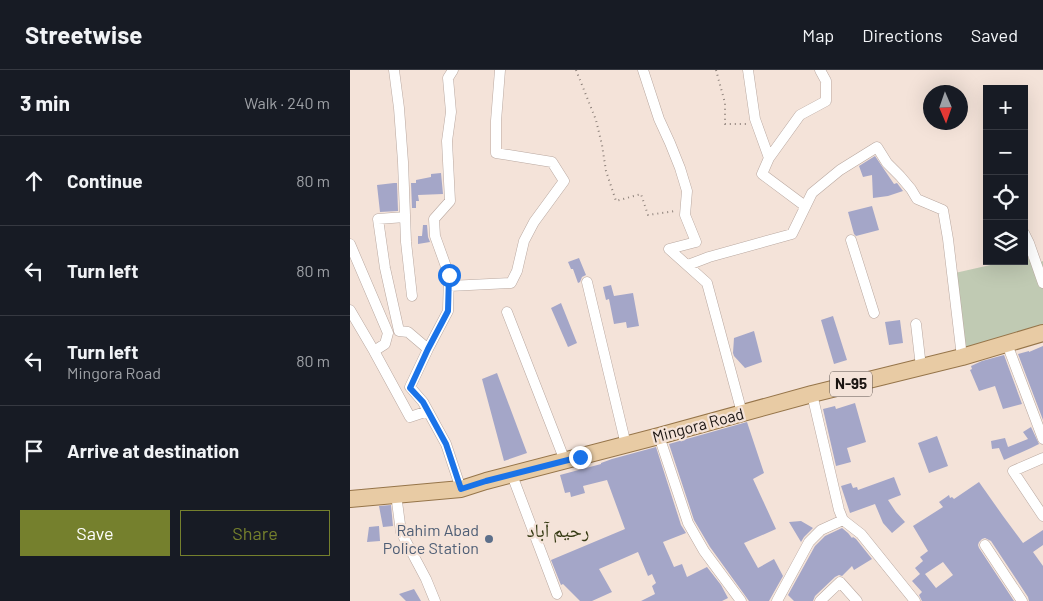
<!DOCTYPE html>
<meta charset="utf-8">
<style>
:root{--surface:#171b24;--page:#242831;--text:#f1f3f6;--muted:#9ea1a6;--line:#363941;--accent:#75802d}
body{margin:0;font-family:Barlow,"Noto Naskh Arabic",sans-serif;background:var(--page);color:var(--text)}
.controls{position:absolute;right:15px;top:15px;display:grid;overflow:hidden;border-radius:0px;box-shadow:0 5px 20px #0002}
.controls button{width:45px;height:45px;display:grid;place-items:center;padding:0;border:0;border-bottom:1px solid var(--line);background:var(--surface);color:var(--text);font:25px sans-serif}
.compass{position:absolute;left:573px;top:15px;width:45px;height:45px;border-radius:50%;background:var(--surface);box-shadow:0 5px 20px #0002;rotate:178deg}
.stop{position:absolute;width:15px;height:15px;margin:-11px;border:4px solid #1a73e8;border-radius:50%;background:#fff}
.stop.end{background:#1a73e8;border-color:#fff;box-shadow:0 1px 5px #0008}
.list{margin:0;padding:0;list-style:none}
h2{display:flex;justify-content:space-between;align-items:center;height:65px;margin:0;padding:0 20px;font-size:21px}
h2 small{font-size:16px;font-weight:400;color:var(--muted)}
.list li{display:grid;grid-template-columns:32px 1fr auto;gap:15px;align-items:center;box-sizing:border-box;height:90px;padding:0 20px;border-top:1px solid var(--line)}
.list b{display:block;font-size:19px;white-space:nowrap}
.list p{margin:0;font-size:16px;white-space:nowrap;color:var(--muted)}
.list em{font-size:16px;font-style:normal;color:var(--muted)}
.actions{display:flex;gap:10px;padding:15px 20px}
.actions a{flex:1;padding:11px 0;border:1px solid var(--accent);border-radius:0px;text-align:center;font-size:18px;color:var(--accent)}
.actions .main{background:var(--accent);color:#fff}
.icon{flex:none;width:28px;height:28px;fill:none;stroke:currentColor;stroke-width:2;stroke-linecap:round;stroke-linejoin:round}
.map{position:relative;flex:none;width:693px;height:531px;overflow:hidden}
header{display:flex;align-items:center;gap:30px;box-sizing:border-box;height:70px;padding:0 25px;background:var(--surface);border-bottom:1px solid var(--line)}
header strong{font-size:24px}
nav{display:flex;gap:28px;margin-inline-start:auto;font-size:18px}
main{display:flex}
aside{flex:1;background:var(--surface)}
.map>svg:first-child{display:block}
</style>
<header>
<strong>Streetwise</strong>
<nav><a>Map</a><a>Directions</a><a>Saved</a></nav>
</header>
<main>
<aside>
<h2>3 min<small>Walk · 240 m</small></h2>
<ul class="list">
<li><svg class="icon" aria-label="ahead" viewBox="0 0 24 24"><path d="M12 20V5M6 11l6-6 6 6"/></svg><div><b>Continue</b></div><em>80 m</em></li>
<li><svg class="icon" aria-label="left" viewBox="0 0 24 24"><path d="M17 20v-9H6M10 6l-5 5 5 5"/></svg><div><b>Turn left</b></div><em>80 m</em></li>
<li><svg class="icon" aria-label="left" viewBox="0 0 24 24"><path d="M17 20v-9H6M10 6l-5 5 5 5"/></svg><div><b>Turn left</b><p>Mingora Road</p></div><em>80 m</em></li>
<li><svg class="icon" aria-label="arrive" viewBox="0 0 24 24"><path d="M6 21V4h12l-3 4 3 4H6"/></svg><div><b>Arrive at destination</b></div></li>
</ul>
<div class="actions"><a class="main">Save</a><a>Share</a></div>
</aside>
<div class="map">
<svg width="693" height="531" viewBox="0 0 693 531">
<rect width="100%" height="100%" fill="#f4e3d9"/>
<!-- green -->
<path fill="#c0cab3" d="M 677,187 L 685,195 L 693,191 L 693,258 L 612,287 L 605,203 L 658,191 L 674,191 L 674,188 Z"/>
<!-- building -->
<path fill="#a4a6c8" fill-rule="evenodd" d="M 525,86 L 544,114 L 547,113 L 553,121 L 538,126 L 523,128 L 522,105 L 513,107 L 509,96 Z
M 91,103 L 93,124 L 68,125 L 69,131 L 66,131 L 66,138 L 62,138 L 61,113 L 66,113 L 66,110 L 81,107 L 81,104 Z
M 44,113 L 47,113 L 48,141 L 30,142 L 27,115 Z
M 522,136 L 529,160 L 506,166 L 504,164 L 498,142 Z
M 73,155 L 77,155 L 78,167 L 80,172 L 68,174 L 68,166 L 72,166 Z
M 229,188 L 236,205 L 232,207 L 230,212 L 228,213 L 223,199 L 221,199 L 218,192 Z
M 261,215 L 264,226 L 283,223 L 289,256 L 277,258 L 276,252 L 264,254 L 259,229 L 256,230 L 253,217 Z
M 211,233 L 227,273 L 218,277 L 201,238 Z
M 483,246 L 497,290 L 484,294 L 471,250 Z
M 550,250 L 553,273 L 539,275 L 535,252 Z
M 404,261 L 412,292 L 395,298 L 384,286 L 383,283 L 384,268 Z
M 693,276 L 693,350 L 668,284 L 679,281 L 679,282 Z
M 654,285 L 672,334 L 653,339 L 645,316 L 629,321 L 620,300 L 622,299 L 621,296 L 632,291 Z
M 147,303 L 177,383 L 154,391 L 132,309 Z
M 505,333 L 516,372 L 497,378 L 501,392 L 486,396 L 473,339 L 485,336 L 486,339 Z
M 397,352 L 414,403 L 403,409 L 426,459 L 394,473 L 408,498 L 424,489 L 433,506 L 419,531 L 399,531 L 360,477 L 344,450 L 319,374 Z
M 681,357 L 689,374 L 681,378 L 654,390 L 649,378 L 642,379 L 641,371 L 655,368 L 658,377 L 678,369 L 673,362 Z
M 587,366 L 598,396 L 579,403 L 568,373 Z
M 306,377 L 331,455 L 336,463 L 313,472 L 324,497 L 332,494 L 337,507 L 357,497 L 371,515 L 378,528 L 372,531 L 291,531 L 305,524 L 302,516 L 306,513 L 302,504 L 298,506 L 288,482 L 249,499 L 262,522 L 242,531 L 230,531 L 213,514 L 211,515 L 201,490 L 275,459 L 257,410 L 233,416 L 235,423 L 221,427 L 220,422 L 215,423 L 210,405 L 251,394 L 251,393 L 262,389 Z
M 544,407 L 551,425 L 538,430 L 546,442 L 555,452 L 542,463 L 533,453 L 525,434 L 500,443 L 491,416 L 501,413 L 503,418 L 507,417 L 508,420 Z
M 629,412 L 653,446 L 673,473 L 693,460 L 693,475 L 683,482 L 693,496 L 693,531 L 679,531 L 678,527 L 641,471 L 635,468 L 632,469 L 629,472 L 628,475 L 629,478 L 664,531 L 572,531 L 569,525 L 572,522 L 562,511 L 570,504 L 565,498 L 573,491 L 570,487 L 578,481 L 563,456 L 593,437 L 589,432 L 599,425 L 600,428 L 602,427 L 604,429 ZM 593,492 L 603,505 L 586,518 L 575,504 Z
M 41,435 L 43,456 L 33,457 L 29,436 Z
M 451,451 L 463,458 L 454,467 L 451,472 L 439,452 Z
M 29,456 L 30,471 L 17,472 L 19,457 Z
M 492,458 L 498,463 L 502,468 L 503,467 L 506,469 L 522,489 L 504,500 L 502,496 L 492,506 L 489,505 L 485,507 L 465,526 L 463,531 L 444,531 L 438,525 L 465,476 L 475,466 Z
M 64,519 L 71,531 L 56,531 L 49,524 Z"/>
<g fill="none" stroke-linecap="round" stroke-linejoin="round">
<defs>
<path id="street" d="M 44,0 L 49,38 L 53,92 L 56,172 L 62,226
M 103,0 L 98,8 L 101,42 L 97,71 L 100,131 L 84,149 L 85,166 L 99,205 L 98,241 L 78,279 L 60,317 L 73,332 L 96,374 L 111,419
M 293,0 L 309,49 L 320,73 L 330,98 L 337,121 L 335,145 L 346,172 L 319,179
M 398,0 L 405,49 L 419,88
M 455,136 L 412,104 L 419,88 L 450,45 L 476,31 L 476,11 L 470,0
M 55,147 L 28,149 L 35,198 L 49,261 L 58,262 L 78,279
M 674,163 L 679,173 L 693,213
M 501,170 L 524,243
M 0,174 L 38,263 L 35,274 L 24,281
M 319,179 L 357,213 L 392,343
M 338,195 L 359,187 L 442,164 L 462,123 L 490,100 L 527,77 L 537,93 L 550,106 L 561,119 L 567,129 L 593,140 L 598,169 L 612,287
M 237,212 L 276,375
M 99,216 L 161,213 L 167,201 L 174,171 L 184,152 L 214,111 L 202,92 L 146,83 L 146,51 L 150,0
M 0,240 L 24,281 L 60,347 L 78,341
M 157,242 L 215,391
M 566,254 L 571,297
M 657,274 L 693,369
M 462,324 L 489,440 L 493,450 L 511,464 L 565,531
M 309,366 L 338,453 L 354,481 L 391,531
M 693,388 L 663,401 L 693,446
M 162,405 L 207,524
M 46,424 L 51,462 L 76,509 L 85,531
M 635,475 L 672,531
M 427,531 L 459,472 L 471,460 L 493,450
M 470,531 L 490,512 L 507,531"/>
<path id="primary" d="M 0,429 L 111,419 L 136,411 L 309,366 L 462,324 L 612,287 L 693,263"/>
</defs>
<!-- street casing -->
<use href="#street" stroke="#b9a8a0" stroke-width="11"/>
<!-- primary casing -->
<use href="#primary" stroke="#96754a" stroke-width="18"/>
<!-- path -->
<path stroke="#8e827b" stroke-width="2" stroke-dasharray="1 4" stroke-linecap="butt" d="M 226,0 L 246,50 L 252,75 L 256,101 L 266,131 L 291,124 L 298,145 L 325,141
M 366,0 L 375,33 L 375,54 L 397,54"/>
<!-- street -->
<use href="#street" stroke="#fff" stroke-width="10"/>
<!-- primary -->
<use href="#primary" stroke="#e8cba4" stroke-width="16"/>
</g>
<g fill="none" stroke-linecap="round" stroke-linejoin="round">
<!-- route -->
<path stroke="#1a73e8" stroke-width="6" d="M 99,205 L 98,241 L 78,279 L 60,318 L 73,332 L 96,374 L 111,419 L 136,411 L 230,387"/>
</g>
<!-- markers -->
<circle fill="#5c6f8a" stroke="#f4e3d9" stroke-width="2" cx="139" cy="469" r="5"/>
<g text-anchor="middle" stroke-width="4.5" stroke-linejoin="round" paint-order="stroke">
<!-- shield labels -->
<rect fill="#f4e3d9" stroke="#5c534e" stroke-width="1" x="480" y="301.5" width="42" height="25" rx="4"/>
<g font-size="15" font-weight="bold" fill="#1b1512">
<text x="501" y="319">N-95</text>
</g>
<!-- street labels -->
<g font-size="16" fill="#1b1512" stroke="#f4e3d9">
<text transform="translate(348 355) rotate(-15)" y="6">Mingora Road</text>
</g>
<!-- service labels -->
<g font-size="16" fill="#4e5e75" stroke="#f4e3d9" text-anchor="end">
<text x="129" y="466">Rahim Abad<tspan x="129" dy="18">Police Station</tspan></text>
</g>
<!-- quarter labels -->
<g font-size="19" fill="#353a13" stroke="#f4e3d9">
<text x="208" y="467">رحیم آباد</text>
</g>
</g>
</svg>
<div class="controls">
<button>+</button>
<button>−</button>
<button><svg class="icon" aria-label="locate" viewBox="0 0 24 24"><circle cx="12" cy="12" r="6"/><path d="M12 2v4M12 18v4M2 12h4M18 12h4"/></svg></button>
<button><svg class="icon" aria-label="layers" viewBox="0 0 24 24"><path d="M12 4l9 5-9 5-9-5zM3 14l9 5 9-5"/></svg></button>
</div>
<svg class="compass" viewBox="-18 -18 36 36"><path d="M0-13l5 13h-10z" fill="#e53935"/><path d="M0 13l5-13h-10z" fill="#9ea1a6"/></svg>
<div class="stop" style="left:99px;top:205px"></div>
<div class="stop end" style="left:230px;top:387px"></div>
</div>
</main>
